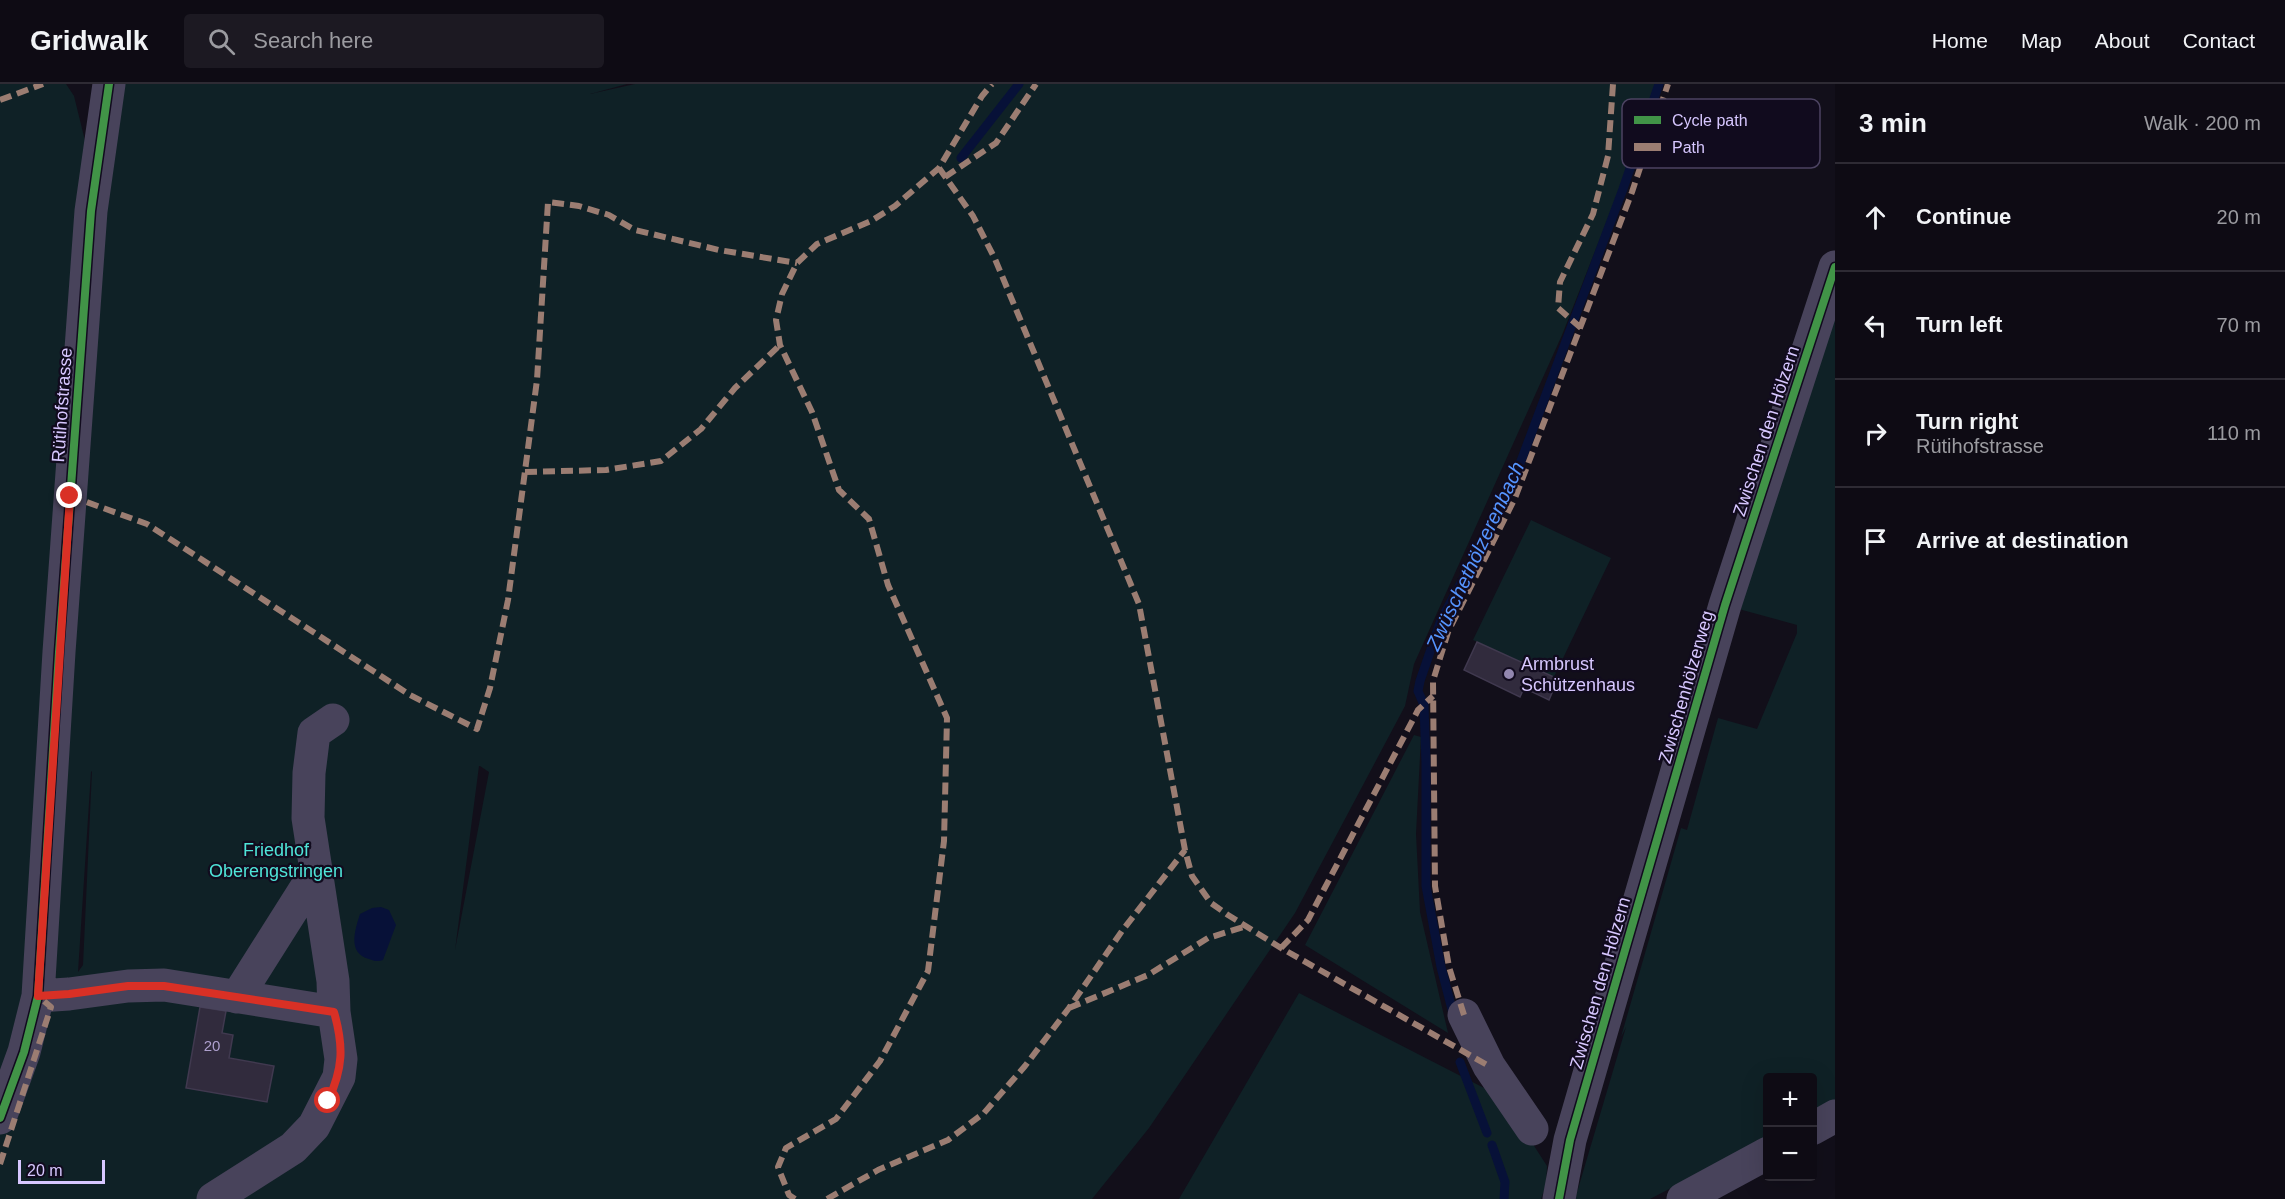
<!DOCTYPE html>
<meta charset="utf-8">
<style>
:root{--surface:#0e0b14;--page:#1c1922;--text:#f1f3f6;--muted:#9b9ba0;--line:#2e2b34}
body{margin:0;font-family:Arial,sans-serif;background:var(--page);color:var(--text)}
.controls{position:absolute;right:18px;bottom:18px;display:grid;overflow:hidden;border-radius:6px;box-shadow:0 6px 24px #0002}
.controls button{width:54px;height:54px;display:grid;place-items:center;padding:0;border:0;border-bottom:2px solid var(--line);background:var(--surface);color:var(--text);font:30px sans-serif}
.scale{position:absolute;left:18px;bottom:15px;width:87px;box-sizing:border-box;padding-left:6px;border:3px solid #d7c7ff;border-top:0;font-size:16px;line-height:21px;white-space:nowrap;color:#d7c7ff;-webkit-text-stroke:4px #110b1e;paint-order:stroke}
.stop{position:absolute;width:18px;height:18px;margin:-14px;border:4px solid #d93025;border-radius:50%;background:#fff}
.stop.end{background:#d93025;border-color:#fff;box-shadow:0 2px 6px #0008}
.list{margin:0;padding:0;list-style:none}
h2{display:flex;justify-content:space-between;align-items:center;height:78px;margin:0;padding:0 24px;font-size:26px}
h2 small{font-size:20px;font-weight:400;color:var(--muted)}
.list li{display:grid;grid-template-columns:39px 1fr auto;gap:18px;align-items:center;box-sizing:border-box;height:108px;padding:0 24px;border-top:2px solid var(--line)}
.list b{display:block;font-size:22px;white-space:nowrap}
.list p{margin:0;font-size:20px;white-space:nowrap;color:var(--muted)}
.list em{font-size:20px;font-style:normal;color:var(--muted)}
.icon{flex:none;width:33px;height:33px;fill:none;stroke:currentColor;stroke-width:2;stroke-linecap:round;stroke-linejoin:round}
.map{position:relative;flex:none;width:1835px;height:1115px;overflow:hidden}
header{display:flex;align-items:center;gap:36px;box-sizing:border-box;height:84px;padding:0 30px;background:var(--surface);border-bottom:2px solid var(--line)}
header strong{font-size:28px}
nav{display:flex;gap:33px;margin-inline-start:auto;font-size:21px}
.search{width:420px;height:54px;background:var(--page);display:flex;align-items:center;gap:15px;box-sizing:border-box;padding:0 21px;border-radius:6px;color:var(--muted);font-size:22px}
main{display:flex}
aside{flex:1;background:var(--surface)}
.map>svg:first-child{display:block}
</style>
<header>
<strong>Gridwalk</strong>
<div class="search"><svg class="icon" aria-label="search" viewBox="0 0 24 24"><circle cx="10" cy="10" r="6"/><path d="M15 15l6 6"/></svg>Search here</div>
<nav><a>Home</a><a>Map</a><a>About</a><a>Contact</a></nav>
</header>
<main>
<div class="map">
<svg width="1835" height="1115" viewBox="0 0 1835 1115">
<rect width="100%" height="100%" fill="#120f1a"/>
<!-- green -->
<path fill="#0f2126" fill-rule="evenodd" d="M 0,0 L 66,0 L 74,12 L 89,73 L 119,0 L 627,0 L 590,10 L 635,0 L 1657,0 L 1620,104 L 1562,251 L 1414,580 L 1405,622 L 1295,829 L 1149,1044 L 1092,1115 L 0,1115 ZM 480,682 L 489,688 L 455,866 L 479,682 ZM 92,687 L 83,881 L 78,888 L 91,688 Z
M 1835,216 L 1835,1016 L 1813,1029 L 1812,994 L 1768,994 L 1767,1054 L 1650,1115 L 1575,1115 L 1626,943 L 1621,953 L 1681,744 L 1687,746 L 1718,634 L 1757,645 L 1797,549 L 1797,541 L 1735,524 Z
M 1531,436 L 1611,474 L 1554,593 L 1473,556 Z
M 1414,651 L 1421,653 L 1416,750 L 1420,828 L 1448,949 L 1305,861 Z
M 1299,909 L 1488,1006 L 1520,1040 L 1547,1082 L 1546,1101 L 1541,1115 L 1179,1115 Z"/>
<!-- water -->
<path fill="#071138" d="M 381,823 L 389,826 L 396,841 L 383,876 C 377,878 374,877 369,875 C 347,869 355,846 360,830 L 372,824 Z"/>
<g fill="none" stroke-linecap="round" stroke-linejoin="round">
<!-- stream -->
<path stroke="#071138" stroke-width="9" d="M 961,74 L 1019,0
M 1454,933 L 1441,883 L 1426,802 L 1426,679 L 1424,621 L 1418,607 L 1420,597 L 1441,536 L 1509,409 L 1623,105 L 1659,0
M 1460,978 L 1487,1049
M 1492,1061 L 1505,1098 L 1504,1115"/>
</g>
<!-- building -->
<path fill="#312b3d" stroke="#40394f" stroke-width="1.5" d="M 1477,558 L 1554,593 L 1557,597 L 1549,616 L 1524,604 L 1520,613 L 1464,586 Z
M 200,923 L 226,927 L 222,949 L 233,951 L 229,974 L 274,982 L 267,1018 L 186,1004 Z"/>
<g fill="none" stroke-linecap="round" stroke-linejoin="round">
<!-- minor -->
<path stroke="#48435b" stroke-width="33" d="M 38,912 L 69,910 L 128,902 L 164,901 L 334,928
M 237,913 L 316,788
M 1464,931 L 1489,982 L 1532,1045
M 0,1034 L 24,968 L 38,912 L 59,568 L 91,127 L 109,0
M 1812,1045 L 1835,1032
M 213,1115 L 293,1064 L 314,1042 L 339,993 L 341,975 L 334,928 L 333,897 L 308,734 L 309,689 L 314,649 L 333,636
M 1559,1115 L 1570,1056 L 1725,521 L 1835,183
M 1683,1115 L 1768,1069"/>
<!-- quiet -->
<path stroke="#9b7d72" stroke-width="6" stroke-dasharray="12 6" stroke-linecap="butt" d="M 0,16 L 43,0
M 939,84 L 973,132 L 995,175 L 1139,520 L 1185,766 L 1192,792 L 1211,819 L 1228,831 L 1281,864 L 1489,982
M 945,93 L 996,59 L 1036,0
M 1581,244 L 1558,224 L 1560,198 L 1593,130 L 1608,72 L 1613,0
M 525,388 L 606,386 L 661,377 L 701,345 L 735,304 L 780,261
M 70,412 L 147,440 L 410,611 L 477,645 L 490,604 L 508,516 L 537,296 L 548,118 L 579,122 L 609,131 L 635,146 L 719,166 L 797,179
M 1281,864 L 1308,836 L 1418,626 L 1433,612
M 1069,924 L 1148,891 L 1208,854 L 1247,842
M 1464,931 L 1449,883 L 1435,802 L 1433,597 L 1448,548 L 1515,414 L 1632,108 L 1668,0
M 0,1080 L 51,923 L 38,912
M 795,1115 L 789,1111 L 778,1083 L 786,1064 L 836,1035 L 880,977 L 928,887 L 944,757 L 947,634 L 888,501 L 869,435 L 839,406 L 812,328 L 780,261 L 776,236 L 782,210 L 797,179 L 817,160 L 871,137 L 895,122 L 939,84 L 982,12 L 992,0
M 827,1115 L 878,1086 L 948,1056 L 984,1029 L 1025,982 L 1069,924 L 1122,847 L 1185,766"/>
<defs>
<path id="cycleway" d="M 0,1034 L 24,968 L 38,912 L 59,568 L 91,127 L 109,0
M 1559,1115 L 1570,1056 L 1725,521 L 1835,183"/>
</defs>
<!-- cycleway casing -->
<use href="#cycleway" stroke="#110b1e" stroke-width="11"/>
<!-- cycleway -->
<use href="#cycleway" stroke="#419447" stroke-width="8"/>
</g>
<g fill="none" stroke-linecap="round" stroke-linejoin="round">
<!-- route -->
<path stroke="#d93025" stroke-width="8" d="M 70,412 L 38,912 L 69,910 L 128,902 L 164,902 L 334,928 C 344,963 343,984 328,1017"/>
</g>
<!-- markers -->
<circle fill="#9287af" stroke="#110b1e" stroke-width="2" cx="1509" cy="590" r="6"/>
<g text-anchor="middle" stroke-width="4.5" stroke-linejoin="round" paint-order="stroke">
<!-- number labels -->
<g font-size="15" fill="#aea0ce">
<text x="212" y="967">20</text>
</g>
<!-- street labels -->
<g font-size="18" fill="#d7c7ff" stroke="#110b1e">
<text transform="translate(62 321) rotate(-86)" y="6">Rütihofstrasse</text>
<text transform="translate(1766 347) rotate(-72)" y="6">Zwischen den Hölzern</text>
<text transform="translate(1686 603) rotate(-74)" y="6">Zwischenhölzerweg</text>
<text transform="translate(1600 899) rotate(-74)" y="6">Zwischen den Hölzern</text>
</g>
<!-- poi labels -->
<g font-size="18" fill="#d7c7ff" stroke="#110b1e" text-anchor="start">
<text x="1521" y="586">Armbrust<tspan x="1521" dy="21">Schützenhaus</tspan></text>
</g>
<!-- park labels -->
<g font-size="18" fill="#4fe4d8" stroke="#110b1e">
<text x="276" y="772">Friedhof<tspan x="276" dy="21">Oberengstringen</tspan></text>
</g>
<!-- water labels -->
<g font-size="20" font-style="italic" fill="#5594ff" stroke="#110b1e">
<text transform="translate(1475 472) rotate(-65)" y="7">Zwüschethölzerenbach</text>
</g>
</g>
<!-- legend -->
<rect x="1622" y="15" width="198" height="69" rx="9" fill="#110b1e" stroke="#4c4362" stroke-width="1.5"/>
<rect x="1634" y="32" width="27" height="8" fill="#419447"/>
<rect x="1634" y="59" width="27" height="8" fill="#9b7d72"/>
<g font-size="16" fill="#d7c7ff">
<text x="1672" y="42">Cycle path</text>
<text x="1672" y="69">Path</text>
</g>
</svg>
<div class="controls">
<button>+</button>
<button>−</button>
</div>
<div class="scale">20 m</div>
<div class="stop" style="left:328px;top:1017px"></div>
<div class="stop end" style="left:70px;top:412px"></div>
</div>
<aside>
<h2>3 min<small>Walk · 200 m</small></h2>
<ul class="list">
<li><svg class="icon" aria-label="ahead" viewBox="0 0 24 24"><path d="M12 20V5M6 11l6-6 6 6"/></svg><div><b>Continue</b></div><em>20 m</em></li>
<li><svg class="icon" aria-label="left" viewBox="0 0 24 24"><path d="M17 20v-9H6M10 6l-5 5 5 5"/></svg><div><b>Turn left</b></div><em>70 m</em></li>
<li><svg class="icon" aria-label="right" viewBox="0 0 24 24"><path d="M7 20v-9h11M14 6l5 5-5 5"/></svg><div><b>Turn right</b><p>Rütihofstrasse</p></div><em>110 m</em></li>
<li><svg class="icon" aria-label="arrive" viewBox="0 0 24 24"><path d="M6 21V4h12l-3 4 3 4H6"/></svg><div><b>Arrive at destination</b></div></li>
</ul>
</aside>
</main>
